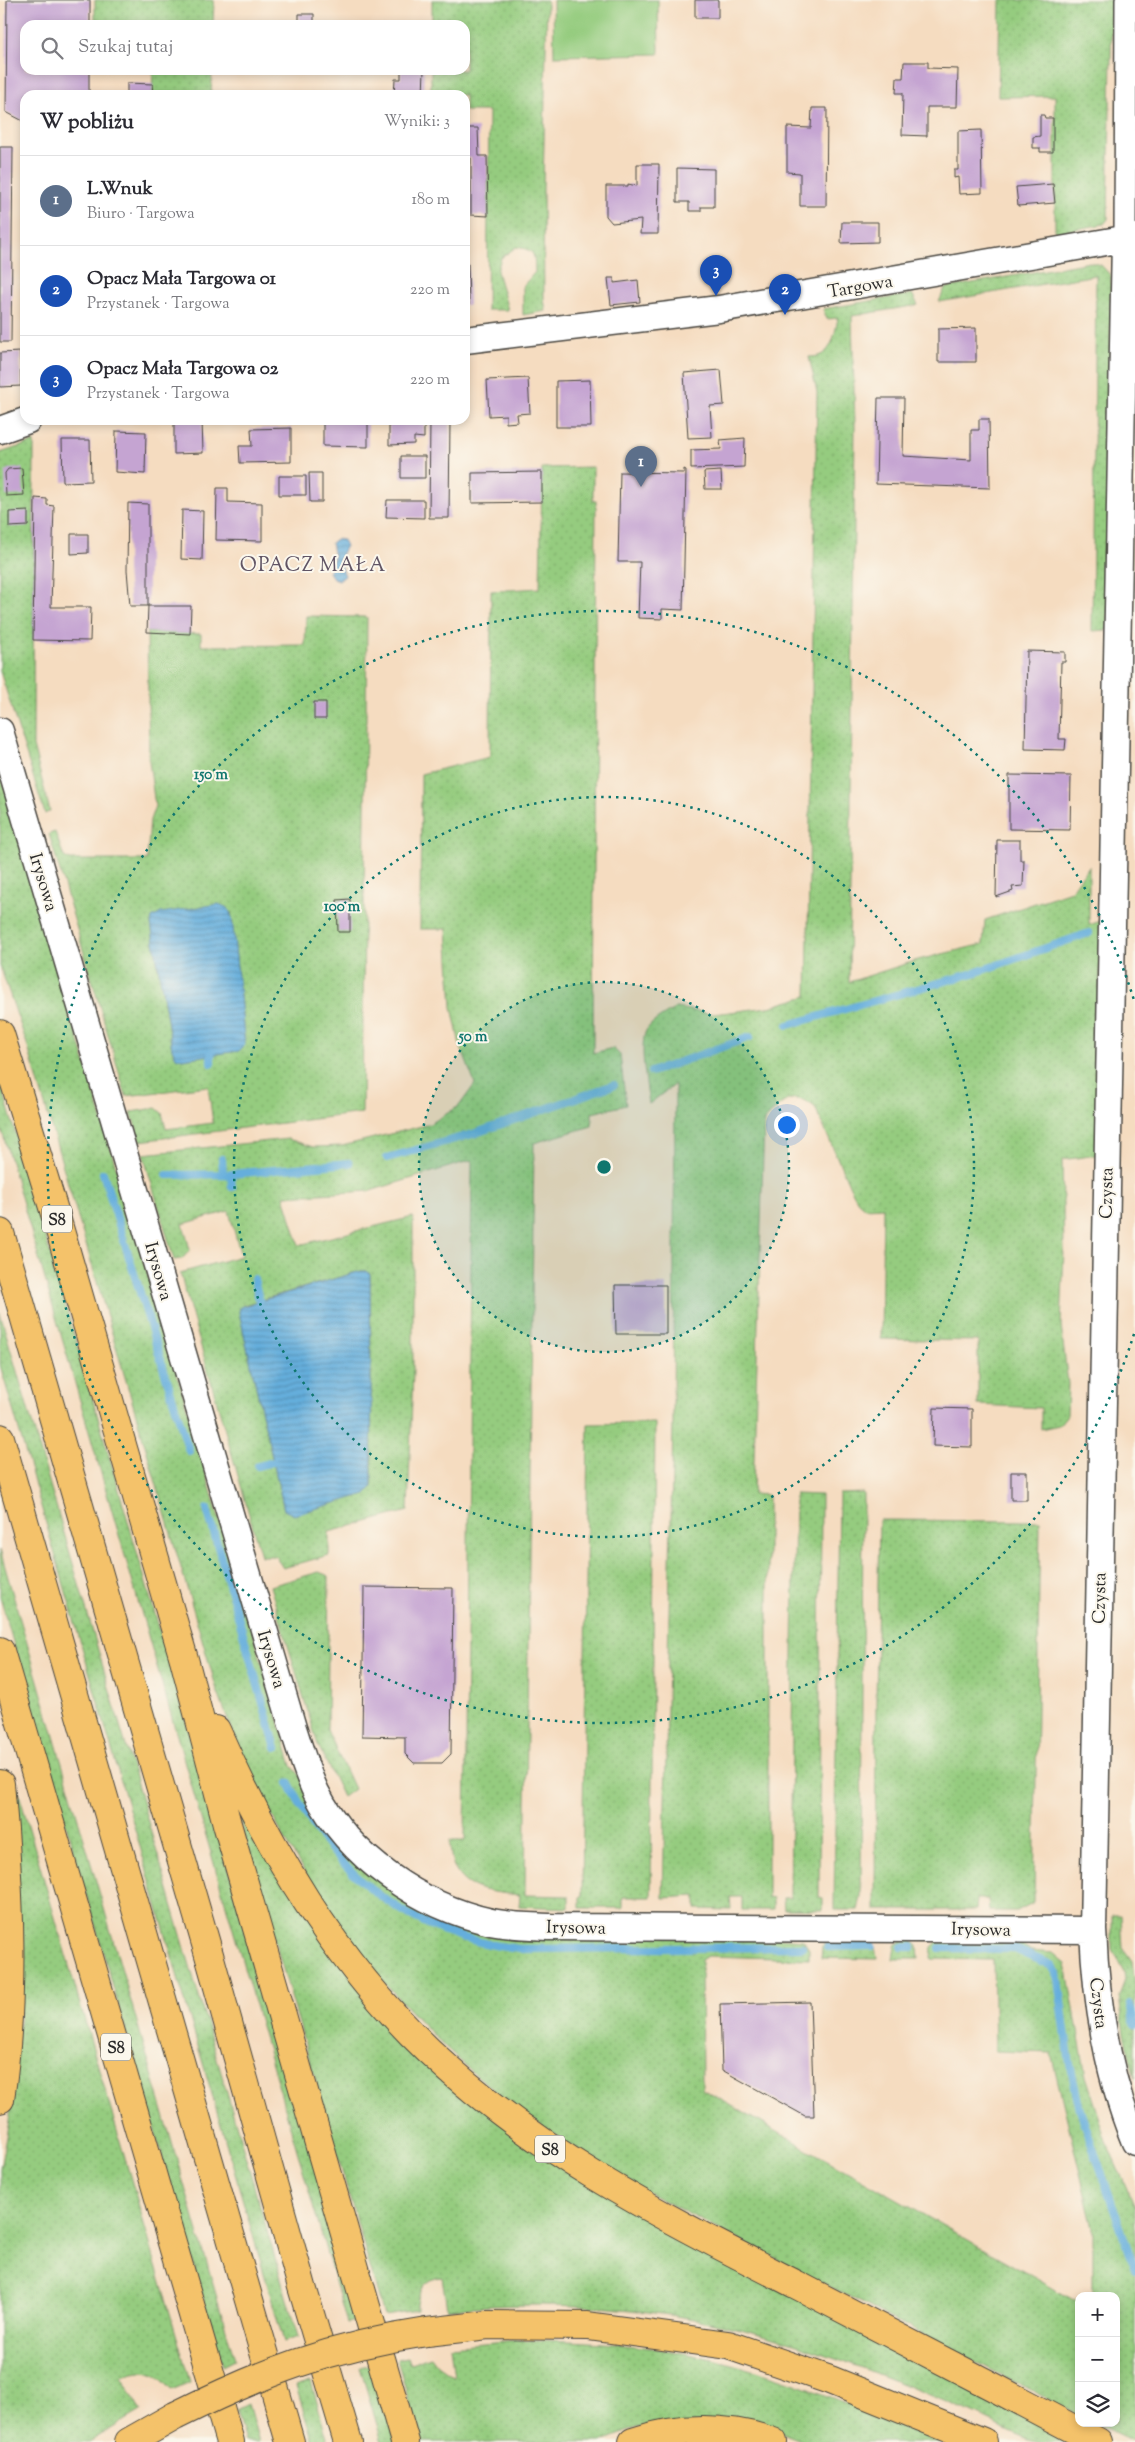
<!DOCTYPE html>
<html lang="pl">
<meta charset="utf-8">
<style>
:root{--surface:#fff;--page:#f7f7f7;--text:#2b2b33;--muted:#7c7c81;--line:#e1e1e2;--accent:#0b8043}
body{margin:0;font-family:"Sorts Mill Goudy",serif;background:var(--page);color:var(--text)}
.controls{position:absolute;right:15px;bottom:15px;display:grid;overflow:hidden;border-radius:10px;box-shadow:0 2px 8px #0003}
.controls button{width:45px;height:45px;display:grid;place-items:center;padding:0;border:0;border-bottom:1px solid var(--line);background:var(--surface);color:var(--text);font:25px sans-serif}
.you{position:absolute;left:786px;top:1124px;width:18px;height:18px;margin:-12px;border:4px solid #fff;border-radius:50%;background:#1a73e8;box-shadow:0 0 0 8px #1a73e833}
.badge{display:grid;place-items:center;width:32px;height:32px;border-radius:50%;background:var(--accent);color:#fff;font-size:16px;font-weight:700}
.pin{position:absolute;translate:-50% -41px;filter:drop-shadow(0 1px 2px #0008)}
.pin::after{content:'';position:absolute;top:26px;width:18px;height:15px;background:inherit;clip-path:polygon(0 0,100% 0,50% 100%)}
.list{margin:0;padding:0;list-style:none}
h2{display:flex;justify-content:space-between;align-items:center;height:65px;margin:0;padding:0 20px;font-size:21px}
h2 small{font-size:16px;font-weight:400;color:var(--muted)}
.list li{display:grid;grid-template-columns:32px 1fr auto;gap:15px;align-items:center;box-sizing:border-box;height:90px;padding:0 20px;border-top:1px solid var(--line)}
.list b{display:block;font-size:19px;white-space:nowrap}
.list p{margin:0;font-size:16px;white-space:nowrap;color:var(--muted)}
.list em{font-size:16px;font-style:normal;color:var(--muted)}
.icon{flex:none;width:28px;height:28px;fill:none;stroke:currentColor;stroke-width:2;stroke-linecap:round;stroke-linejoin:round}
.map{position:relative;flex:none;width:1135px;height:2442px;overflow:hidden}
.search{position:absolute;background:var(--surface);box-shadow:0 2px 8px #0003;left:20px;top:20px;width:450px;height:55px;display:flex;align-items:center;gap:12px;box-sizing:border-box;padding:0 18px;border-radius:15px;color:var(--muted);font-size:19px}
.panel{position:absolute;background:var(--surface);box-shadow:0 2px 8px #0003;left:20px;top:90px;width:450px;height:335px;border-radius:15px}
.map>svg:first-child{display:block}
</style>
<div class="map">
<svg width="1135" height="2442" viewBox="0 0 1135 2442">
<defs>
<pattern id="grass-dots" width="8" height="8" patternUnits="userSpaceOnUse" patternTransform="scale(1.25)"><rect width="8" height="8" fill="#95cc7f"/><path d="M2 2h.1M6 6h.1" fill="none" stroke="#81af6e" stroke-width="1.8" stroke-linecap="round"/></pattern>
<pattern id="water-rules" width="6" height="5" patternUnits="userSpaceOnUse" patternTransform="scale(1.25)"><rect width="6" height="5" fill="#65aedc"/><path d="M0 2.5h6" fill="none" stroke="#538eb3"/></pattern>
</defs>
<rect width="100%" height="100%" fill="#fbf7ec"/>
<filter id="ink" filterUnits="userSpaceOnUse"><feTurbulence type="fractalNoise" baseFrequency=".02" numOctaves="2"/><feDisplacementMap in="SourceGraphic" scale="10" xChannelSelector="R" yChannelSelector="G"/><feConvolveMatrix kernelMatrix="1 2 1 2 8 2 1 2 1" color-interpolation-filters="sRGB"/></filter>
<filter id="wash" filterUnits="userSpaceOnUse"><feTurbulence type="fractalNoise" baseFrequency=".0096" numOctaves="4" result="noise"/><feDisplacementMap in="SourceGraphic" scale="20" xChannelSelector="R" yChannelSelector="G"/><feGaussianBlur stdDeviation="1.12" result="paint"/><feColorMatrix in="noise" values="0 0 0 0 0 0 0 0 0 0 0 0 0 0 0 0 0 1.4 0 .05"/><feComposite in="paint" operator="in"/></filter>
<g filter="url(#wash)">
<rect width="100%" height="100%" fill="#f5dcc0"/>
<!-- grass -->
<path fill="url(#grass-dots)" stroke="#607c55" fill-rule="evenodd" d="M 95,0 L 214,0 L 213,25 L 95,25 Z
M 432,0 L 547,0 L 543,189 L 544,299 L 546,311 L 523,315 L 523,286 L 535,272 C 534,254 536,250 516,247 L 501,258 L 497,271 L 508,310 L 487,310 L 489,111 L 465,111 L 465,95 L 431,95 L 431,70 L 465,70 L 465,25 L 432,25 Z
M 1000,0 L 1112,0 L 1108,219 L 1104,224 L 1055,233 L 1055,96 L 998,97 Z
M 153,70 L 212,70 L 211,95 L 152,95 Z
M 1090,262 L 1101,265 L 1111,276 L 1108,630 L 1092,631 L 1096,275 L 939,302 L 945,288 Z
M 912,294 L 918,305 L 852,316 L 855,425 L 849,982 L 918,960 L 983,944 L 985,920 L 1071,891 L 1089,866 L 1089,925 L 1101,921 L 1097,1155 L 1062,1160 L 1064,1249 L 1061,1326 L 1068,1384 L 1067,1415 L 1059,1425 L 1041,1429 L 1041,1408 L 978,1405 L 978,1341 L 881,1339 L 883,1207 L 865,1208 L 858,1202 L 850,1187 L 815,1107 C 791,1089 781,1103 764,1121 L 753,1494 L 768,1495 L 768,1897 L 773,1898 L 773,1910 L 742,1910 L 742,1897 L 730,1897 L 731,1910 L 696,1909 L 696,1896 L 663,1898 L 673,1423 L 675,1084 L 649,1104 C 647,1087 638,1042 647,1029 C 654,1020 666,1014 676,1008 L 714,1014 L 769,1007 L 807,996 L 817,392 L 809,357 C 832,358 834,337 838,318 L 827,319 L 823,309 Z
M 34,442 L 33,746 L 50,811 L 45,814 L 0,671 L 0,453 Z
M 593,467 L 593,501 L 596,501 L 593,1053 L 613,1048 L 620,1055 L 626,1105 L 592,1113 L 592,1126 L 534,1143 L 525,1895 L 569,1896 L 569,1908 L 519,1906 L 520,1895 C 480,1891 450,1890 450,1841 L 465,1841 L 472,1160 L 370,1191 L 284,1196 L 299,1245 L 413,1217 L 413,1371 L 408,1511 L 329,1532 L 329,1555 L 283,1568 L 275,1556 L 261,1556 L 180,1273 L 241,1256 L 229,1211 L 183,1224 L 190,1250 L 182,1259 L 174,1260 L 143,1154 L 288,1139 L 313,1147 L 342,1146 L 430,1124 L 459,1106 L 475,1084 L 460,1045 L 452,1007 L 447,929 L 420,929 L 421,774 L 490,757 L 491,591 L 540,588 L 542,468 ZM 361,1271 L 367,1271 L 370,1274 L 372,1487 L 284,1510 L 239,1312 L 243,1305 Z
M 306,616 L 367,617 L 362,1113 L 140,1141 L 131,1112 L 156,1108 L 162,1113 L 166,1129 L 213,1123 L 208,1086 L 126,1096 L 49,834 L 55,832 L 64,857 L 70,860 L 147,860 L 150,820 L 155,806 L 149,761 L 147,632 L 201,634 L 201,646 L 305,645 ZM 231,912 L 245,1045 L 211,1054 L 182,1059 L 172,1049 L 151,924 L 152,918 Z
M 0,772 L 292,1766 L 410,1904 L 803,1940 L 809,1949 L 809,1959 L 707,1956 L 701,1960 L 702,2089 L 1079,2303 L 1079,2415 L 654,2196 C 616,2174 578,2151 542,2126 C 391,2021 278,1862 217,1690 L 27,1044 L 0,966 Z
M 0,1080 L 360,2320 L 347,2323 L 0,1124 Z
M 0,1313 L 298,2337 L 284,2342 L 0,1365 Z
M 655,1423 L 651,1897 L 623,1897 L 623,1908 L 580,1908 L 580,1896 L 582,1896 L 588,1424 Z
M 863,1493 L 861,1897 L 858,1910 L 834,1910 L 839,1494 Z
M 795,1494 L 821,1495 L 819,1897 L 823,1898 L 823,1910 L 784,1909 L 783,1898 L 790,1898 Z
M 879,1520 L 1040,1521 L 1034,1902 L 1017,1911 L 989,1911 L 988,1899 L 977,1899 L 976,1910 L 875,1910 L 876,1702 Z
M 0,1550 L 235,2360 L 223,2366 L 0,1597 Z
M 319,1572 L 329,1576 L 327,1730 L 354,1789 L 343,1797 L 318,1745 L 270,1586 Z
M 17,1787 L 190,2382 L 172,2390 C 155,2371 146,2366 121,2376 L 141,2411 L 89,2442 L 0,2442 L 0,2169 L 10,2115 L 20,2016 L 11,1789 Z
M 244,1816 L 461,2093 L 1079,2442 C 1067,2442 1053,2442 1041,2442 C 1023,2439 984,2418 965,2410 C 914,2388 862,2367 809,2349 C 692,2309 569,2298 447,2309 L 442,2277 C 425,2278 416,2294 417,2310 L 384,2315 L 239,1818 Z
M 1112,1915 L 1121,1915 L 1123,1948 L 1132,1961 L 1135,1986 L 1135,2078 L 1124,2034 L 1119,1996 L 1125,1980 L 1124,1972 L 1112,1949 Z
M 828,1940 L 874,1940 L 877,1959 L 821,1958 L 822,1946 Z
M 901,1941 L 913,1941 L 918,1946 L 919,1959 L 893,1959 L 895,1945 Z
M 938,1941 L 1019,1942 L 1031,1951 L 1053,1953 L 1066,1964 L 1086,2076 L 1110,2150 L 1135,2207 L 1135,2442 L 1095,2423 L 1116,2423 L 1116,2296 L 1093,2296 L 1093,2227 L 1051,2053 L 995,2051 L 993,1960 L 931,1959 L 932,1947 Z
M 517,2340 C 587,2340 657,2345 725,2362 C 800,2382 871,2413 943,2442 L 805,2442 L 763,2425 L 636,2428 L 601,2442 L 421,2442 L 397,2359 L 408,2357 L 411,2363 L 431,2357 L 437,2365 L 454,2377 L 450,2346 Z
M 373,2364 L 396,2442 L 382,2442 L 360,2367 Z
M 311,2381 L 328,2442 L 313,2442 L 296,2386 Z
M 248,2404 L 259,2442 L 245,2442 L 236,2410 Z"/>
<!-- garden -->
<path fill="#95cc7f" stroke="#607c55" d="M 553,0 L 658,0 L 659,54 L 554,56 Z"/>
<!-- water -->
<path fill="url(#water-rules)" stroke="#486c84" d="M 336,539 L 343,540 L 346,546 L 339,559 L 345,576 L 339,580 L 333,578 L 329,572 L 334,557 L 331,543 Z
M 219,904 L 228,908 L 232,917 L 245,1045 L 239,1051 L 182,1059 L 176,1057 L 172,1049 L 151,924 L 152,918 L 161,913 Z
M 361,1271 L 367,1271 L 370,1274 L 372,1487 L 366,1494 L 294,1515 L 284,1510 L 283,1505 L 239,1312 L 240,1307 Z"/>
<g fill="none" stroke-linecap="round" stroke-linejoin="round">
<!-- stream -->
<path stroke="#65aedc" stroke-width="8" d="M 788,1025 L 974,973 L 1089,933
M 211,1054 L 211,1063
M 677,1063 L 750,1037
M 651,1072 L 675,1064
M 593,1092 L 614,1085
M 387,1158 L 473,1134 L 591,1093
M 222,1159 L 223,1174
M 103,1173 L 189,1451
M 231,1174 L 232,1187
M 167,1175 L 231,1174 L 349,1163
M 254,1279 L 259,1300
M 258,1466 L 273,1462
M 207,1509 L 276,1748
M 289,1783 C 334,1877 414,1937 519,1949 L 802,1947
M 828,1947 L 872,1946
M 902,1947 L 912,1947
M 940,1948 L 1015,1949 L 1051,1965 L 1057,1973 L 1070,2064 L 1080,2110 L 1135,2270
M 1130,2004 L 1135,2025"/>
</g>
<g id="blocks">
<!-- building -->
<path fill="#c5a4d2" d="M 7,0 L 90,0 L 90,25 L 25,25 L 25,70 L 89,70 L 89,95 L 25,95 L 25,122 L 6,112 Z
M 695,0 L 718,0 L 718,18 L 695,18 Z
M 299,14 L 314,14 L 314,25 L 299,25 Z
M 904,62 L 928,62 L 928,68 L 958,69 L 957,107 L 927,107 L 927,136 L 902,135 L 903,93 L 896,93 L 897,78 L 903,78 Z
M 401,70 L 424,70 L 423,95 L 394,95 L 395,79 L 401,79 Z
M 127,83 L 153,84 L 152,95 L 127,95 Z
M 812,108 L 827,108 L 826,206 L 800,206 L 800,173 L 787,172 L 787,127 L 811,128 Z
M 1040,115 L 1044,115 L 1045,118 L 1053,118 L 1053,152 L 1040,152 L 1040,148 L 1033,148 L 1033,137 L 1040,136 Z
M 465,128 L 478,128 L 479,156 L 487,156 L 488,216 L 471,215 L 471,158 L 465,158 Z
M 981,130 L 982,193 L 959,194 L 958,177 L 954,178 L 954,170 L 958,170 L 958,131 Z
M 0,147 L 13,147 L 11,342 L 0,342 Z
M 637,164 L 659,164 L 658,234 L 640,234 L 641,220 L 612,223 L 606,216 L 606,186 L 628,186 L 628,184 L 637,186 Z
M 677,168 L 714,169 L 714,207 L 701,207 L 701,211 L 689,211 L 689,202 L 677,202 Z
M 1053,184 L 1055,203 L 1018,206 L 1016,187 Z
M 842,222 L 878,222 L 878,242 L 841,243 Z
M 465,264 L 468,264 L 469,305 L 465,305 Z
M 608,278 L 614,278 L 614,283 L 638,280 L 640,302 L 611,305 Z
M 976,328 L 976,362 L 938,362 L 938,329 Z
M 20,352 L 21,386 L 0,387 L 0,353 Z
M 721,370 L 724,405 L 710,406 L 712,437 L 688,438 L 684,373 Z
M 528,378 L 530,413 L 517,414 L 518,422 L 506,423 L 506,415 L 489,416 L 487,380 Z
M 590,380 L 591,427 L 556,427 L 556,381 Z
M 878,398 L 904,398 L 903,456 L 971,460 L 971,430 L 979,430 L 979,419 L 989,419 L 990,488 L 876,484 Z
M 174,420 L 202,420 L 203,453 L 174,454 Z
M 323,420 L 368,420 L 368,447 L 323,446 Z
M 389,420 L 424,420 L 424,438 L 414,437 L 414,444 L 389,445 Z
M 430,420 L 450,420 L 449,518 L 429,518 Z
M 291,428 L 291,462 L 240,463 L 239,446 L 252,446 L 251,429 Z
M 116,431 L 146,432 L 145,474 L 115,472 Z
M 745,438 L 744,467 L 691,469 L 691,450 L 721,449 L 720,440 Z
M 62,440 L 90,440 L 91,481 L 63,482 Z
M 401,456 L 425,456 L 425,478 L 401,478 Z
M 22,468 L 24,495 L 6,496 L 5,473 L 8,469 Z
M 684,469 L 686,470 L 683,610 L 662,609 L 662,619 L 638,618 L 640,562 L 618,562 L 620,472 L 684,473 Z
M 721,471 L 722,489 L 705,489 L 704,472 Z
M 542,472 L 542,502 L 472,503 L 472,473 Z
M 309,473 L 322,473 L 322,502 L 310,502 Z
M 279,476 L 306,476 L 306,495 L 279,495 Z
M 217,488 L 228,488 L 228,502 L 262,503 L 262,541 L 216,540 Z
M 35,498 L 47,499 L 47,505 L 54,506 L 51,607 L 91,607 L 90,641 L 33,640 Z
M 387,500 L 424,500 L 424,518 L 386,517 Z
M 128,503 L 148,504 L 148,606 L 130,606 L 127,570 Z
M 182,510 L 203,511 L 202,560 L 181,559 Z
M 28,511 L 28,526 L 9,527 L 9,512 Z
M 71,534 L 88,534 L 88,553 L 71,554 Z
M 148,606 L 191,606 L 190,634 L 147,632 Z
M 1027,651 L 1065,652 L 1065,662 L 1061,662 L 1059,739 L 1066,739 L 1065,750 L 1025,749 Z
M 314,702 L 326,702 L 326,719 L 314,719 Z
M 1009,775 L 1071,776 L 1070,830 L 1009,829 Z
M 997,840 L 1020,840 L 1020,860 L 1024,860 L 1023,886 L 1012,887 L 1013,891 L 996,897 Z
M 350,899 L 350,932 L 338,932 L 337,900 Z
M 615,1285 L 666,1285 L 666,1334 L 616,1334 Z
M 934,1408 L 972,1409 L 972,1447 L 933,1446 Z
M 1011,1472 L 1027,1472 L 1027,1500 L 1011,1500 Z
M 364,1587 L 453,1588 L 451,1754 L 442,1763 L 414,1763 L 405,1754 L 405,1737 L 362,1736 Z
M 810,2002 L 814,2116 L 805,2116 L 722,2070 L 720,2004 Z"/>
</g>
</g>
<g filter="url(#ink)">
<use href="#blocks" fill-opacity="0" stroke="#494641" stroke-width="1"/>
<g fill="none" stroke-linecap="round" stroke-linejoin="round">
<defs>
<path id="minor" d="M 1125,239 L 1126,0"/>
<path id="tertiary" d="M 1125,239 L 1093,1930 C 1096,2004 1107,2074 1135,2142
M 465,340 L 719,309 L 1135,237
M 0,430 L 28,420
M 0,731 L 293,1728 C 300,1749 306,1771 316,1792 C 349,1858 420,1906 491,1922 C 510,1926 531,1926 551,1927 L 1093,1930"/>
<path id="motorway" d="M 0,1034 L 56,1217 L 184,1659 L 227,1824 L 405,2442
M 0,1233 L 206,1944 L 302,2287 L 348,2442
M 0,1438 L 290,2442
M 0,1651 L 230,2442
M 216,1730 C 268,1848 334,1960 428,2050 C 540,2156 662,2216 797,2285 C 898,2337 998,2389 1098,2442
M 0,1784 C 10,1888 15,1996 0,2099
M 427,2332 L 488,2325 L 588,2326 L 728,2345 L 830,2380 L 983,2442
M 129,2442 L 175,2416
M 633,2442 C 678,2426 729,2426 773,2442"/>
</defs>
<!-- minor casing -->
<use href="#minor" stroke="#494641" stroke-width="24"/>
<!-- tertiary casing -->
<use href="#tertiary" stroke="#494641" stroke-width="29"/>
<!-- motorway casing -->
<use href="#motorway" stroke="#494641" stroke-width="30"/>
<!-- minor -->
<use href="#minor" stroke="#fff" stroke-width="21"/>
<!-- tertiary -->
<use href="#tertiary" stroke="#fff" stroke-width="26"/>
<!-- motorway -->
<use href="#motorway" stroke="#f4c26a" stroke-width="28"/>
<defs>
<path id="motorway-bridge" d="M 175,2416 C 261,2373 332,2346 427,2332"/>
</defs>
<!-- motorway-bridge casing -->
<use href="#motorway-bridge" stroke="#494641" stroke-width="30" stroke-linecap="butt"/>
<!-- motorway-bridge -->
<use href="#motorway-bridge" stroke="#f4c26a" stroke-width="28"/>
</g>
</g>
<!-- distance rings -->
<circle cx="604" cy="1167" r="185" fill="#0f766e" fill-opacity=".12"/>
<g fill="none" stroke="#0f766e" stroke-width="2.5" stroke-dasharray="2.5 5">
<circle cx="604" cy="1167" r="185"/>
<circle cx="604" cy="1167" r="370"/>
<path d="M1134 1334A556 556 0 1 1 1134 1000"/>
</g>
<g text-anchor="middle" stroke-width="4" stroke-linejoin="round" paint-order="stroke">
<!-- shield labels -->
<g fill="#fbf7ec" stroke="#696865" stroke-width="1">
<rect x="42" y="1205.5" width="30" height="27" rx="4"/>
<rect x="101" y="2033.5" width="30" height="27" rx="4"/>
<rect x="535" y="2135.5" width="30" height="27" rx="4"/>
</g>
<g font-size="16" font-weight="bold" fill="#2b2b2b">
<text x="57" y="1225">S8</text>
<text x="116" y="2053">S8</text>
<text x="550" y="2155">S8</text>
</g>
<!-- street labels -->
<g font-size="18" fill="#2b2b2b" stroke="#fbf7ec">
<text transform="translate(860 286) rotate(-10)" y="6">Targowa</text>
<text transform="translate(44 882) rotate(73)" y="6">Irysowa</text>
<text transform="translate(1106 1193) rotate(-89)" y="6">Czysta</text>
<text transform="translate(159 1271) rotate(74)" y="6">Irysowa</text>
<text transform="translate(1099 1598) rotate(-89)" y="6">Czysta</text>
<text transform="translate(272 1659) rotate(73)" y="6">Irysowa</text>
<text transform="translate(576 1927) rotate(1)" y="6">Irysowa</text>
<text transform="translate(981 1929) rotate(1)" y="6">Irysowa</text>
<text transform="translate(1099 2003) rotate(83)" y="6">Czysta</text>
</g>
<!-- quarter labels -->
<g font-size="20" letter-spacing="1" fill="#615565" stroke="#fbf7ec">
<text x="313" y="571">OPACZ MAŁA</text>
</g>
</g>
<circle cx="604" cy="1167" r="8" fill="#0f766e" stroke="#fbf7ec" stroke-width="2.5"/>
<g font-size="15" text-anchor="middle" font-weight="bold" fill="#0f766e" stroke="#fbf7ec" stroke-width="4" stroke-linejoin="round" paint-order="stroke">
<text x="211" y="779">150 m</text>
<text x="342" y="911">100 m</text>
<text x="473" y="1041">50 m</text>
</g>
</svg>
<div class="controls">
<button>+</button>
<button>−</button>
<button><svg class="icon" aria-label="layers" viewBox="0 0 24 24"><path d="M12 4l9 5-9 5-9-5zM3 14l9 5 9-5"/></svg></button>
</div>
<div class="you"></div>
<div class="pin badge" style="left:641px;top:487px;background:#5c6f8a">1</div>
<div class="pin badge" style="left:785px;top:315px;background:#1a4fb4">2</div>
<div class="pin badge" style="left:716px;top:296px;background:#1a4fb4">3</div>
<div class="search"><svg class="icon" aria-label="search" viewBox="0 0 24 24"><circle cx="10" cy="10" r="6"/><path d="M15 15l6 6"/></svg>Szukaj tutaj</div>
<section class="panel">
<h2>W pobliżu<small>Wyniki: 3</small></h2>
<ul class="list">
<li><span class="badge" style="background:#5c6f8a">1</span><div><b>L.Wnuk</b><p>Biuro · Targowa</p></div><em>180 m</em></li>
<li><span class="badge" style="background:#1a4fb4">2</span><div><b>Opacz Mała Targowa 01</b><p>Przystanek · Targowa</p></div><em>220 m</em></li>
<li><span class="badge" style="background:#1a4fb4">3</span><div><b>Opacz Mała Targowa 02</b><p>Przystanek · Targowa</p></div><em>220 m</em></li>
</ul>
</section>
</div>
